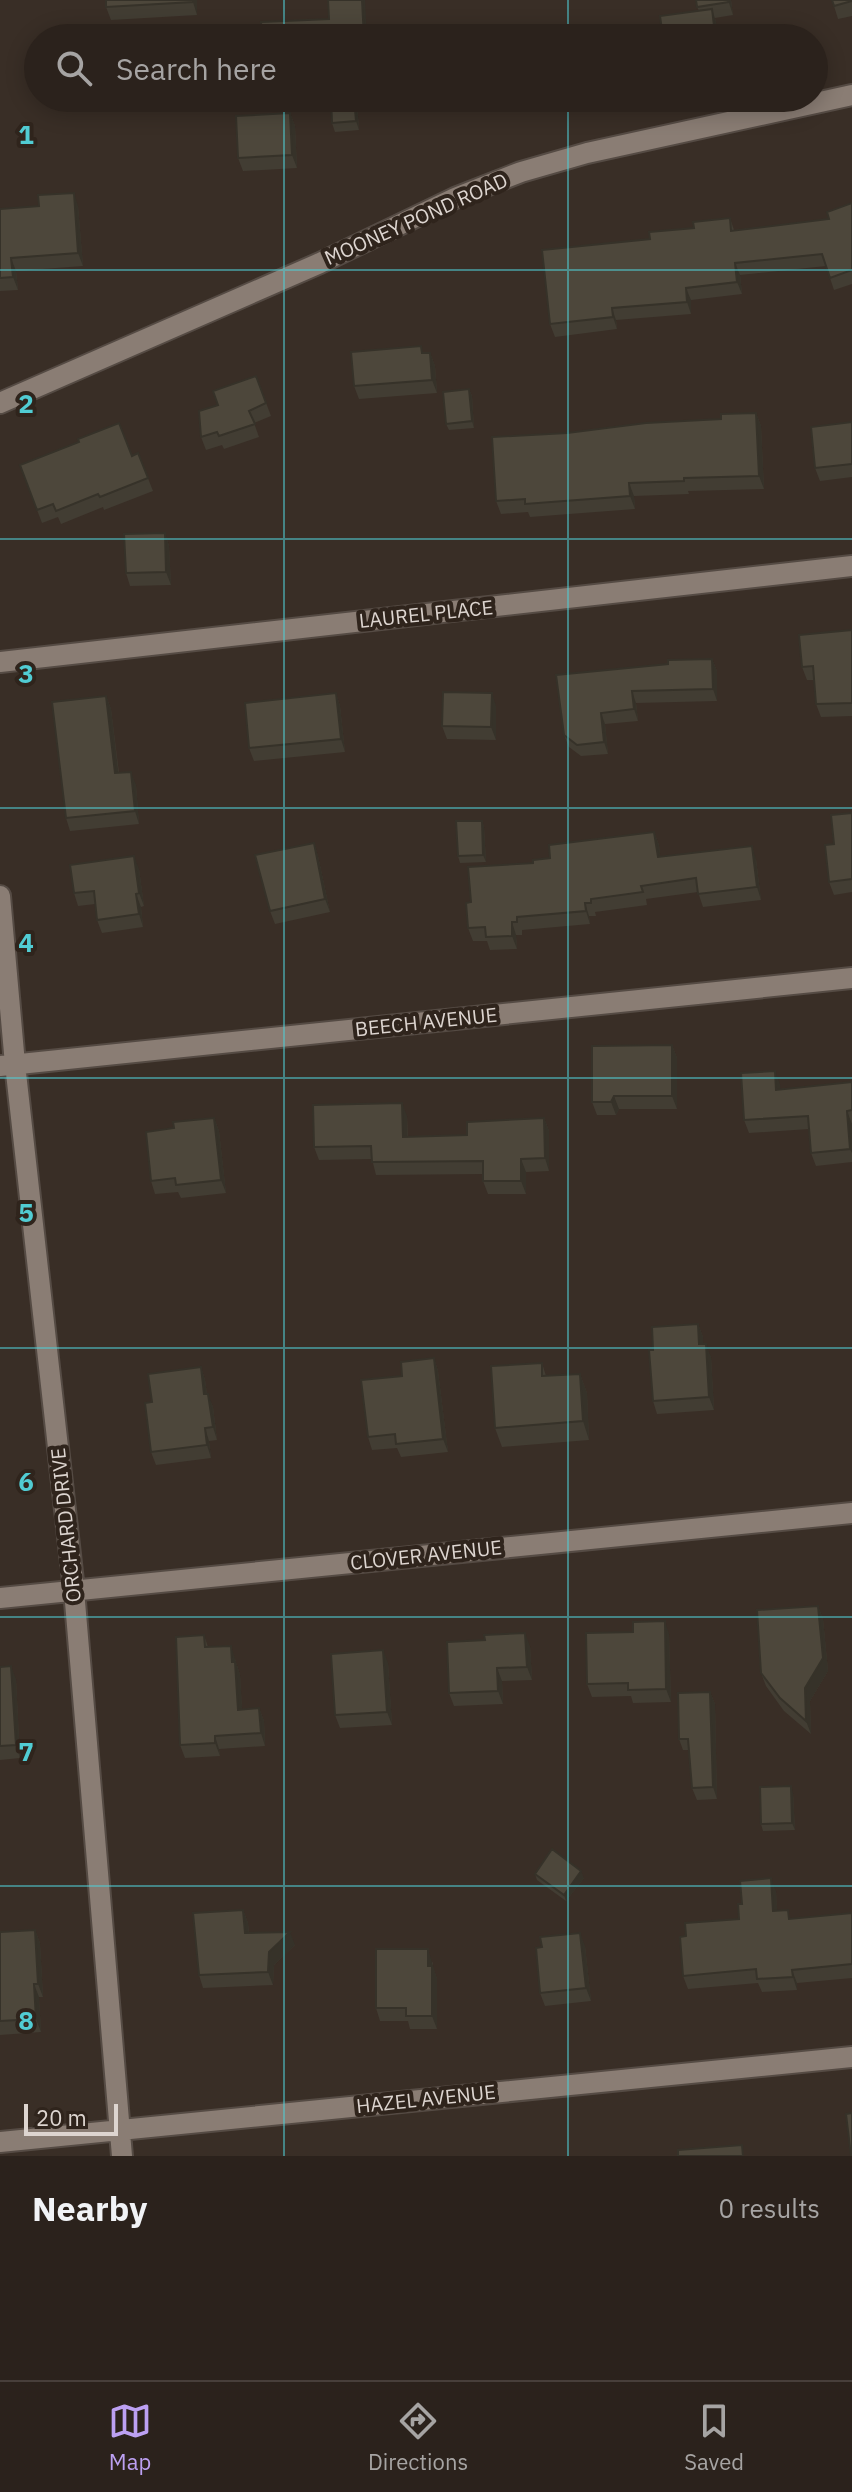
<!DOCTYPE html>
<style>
:root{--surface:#2b221c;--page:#372f29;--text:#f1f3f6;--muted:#a6a4a3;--line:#473f3b;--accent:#bca0f2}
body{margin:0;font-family:"IBM Plex Sans",sans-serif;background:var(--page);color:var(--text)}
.scale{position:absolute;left:24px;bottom:20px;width:94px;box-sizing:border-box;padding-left:8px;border:4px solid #ddd5d0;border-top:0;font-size:22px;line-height:28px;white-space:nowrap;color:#ddd5d0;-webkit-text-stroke:6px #2f241c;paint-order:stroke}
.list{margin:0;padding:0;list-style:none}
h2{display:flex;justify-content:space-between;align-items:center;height:104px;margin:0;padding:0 32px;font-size:34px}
h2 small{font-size:26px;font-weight:400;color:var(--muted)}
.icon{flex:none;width:44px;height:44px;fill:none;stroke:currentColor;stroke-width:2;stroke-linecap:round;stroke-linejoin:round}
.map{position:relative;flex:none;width:852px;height:2156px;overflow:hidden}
.search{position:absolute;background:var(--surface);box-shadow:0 4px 20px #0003;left:24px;right:24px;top:24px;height:88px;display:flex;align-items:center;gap:20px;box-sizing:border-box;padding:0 28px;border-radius:44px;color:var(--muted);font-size:30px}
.sheet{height:224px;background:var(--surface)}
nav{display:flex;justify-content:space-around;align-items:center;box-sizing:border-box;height:112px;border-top:2px solid var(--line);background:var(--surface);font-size:22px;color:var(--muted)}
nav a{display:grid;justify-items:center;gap:4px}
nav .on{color:var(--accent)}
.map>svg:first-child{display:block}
</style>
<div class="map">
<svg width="852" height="2156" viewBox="0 0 852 2156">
<rect width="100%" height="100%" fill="#392e26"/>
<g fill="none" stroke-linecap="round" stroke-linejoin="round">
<defs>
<path id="minor" d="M 0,662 L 852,566
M 0,896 L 15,1064 L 74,1590 L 122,2156
M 0,1066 L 852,978
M 0,1598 L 852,1513
M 0,2142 L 852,2057"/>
<path id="tertiary" d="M 0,403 L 320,263 L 455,198 L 521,172 L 587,153 L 852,95"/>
</defs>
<!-- minor casing -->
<use href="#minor" stroke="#554b44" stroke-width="24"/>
<!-- tertiary casing -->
<use href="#tertiary" stroke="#554b44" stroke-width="24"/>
<!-- minor -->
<use href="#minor" stroke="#8a7d74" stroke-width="20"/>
<!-- tertiary -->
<use href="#tertiary" stroke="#8a7d74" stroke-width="20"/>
</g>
<!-- wall -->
<path fill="#423d33" d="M 106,0 L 197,0 L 197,15 L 111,20 L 106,7 Z
M 731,0 L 733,15 L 715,18 L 719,38 L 663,38 L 699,11 L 697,7 Z
M 852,0 L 852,16 L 838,19 L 834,6 Z
M 357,102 L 359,130 L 335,132 L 332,123 Z
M 290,113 L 295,126 L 297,168 L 243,171 L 238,158 Z
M 852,203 L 852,284 L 834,290 L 826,266 L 740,275 L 742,294 L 691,300 L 691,314 L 616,320 L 617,329 L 555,337 L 550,324 L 650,239 L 730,218 L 734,230 L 829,219 Z
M 78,206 L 83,266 L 16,271 L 18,290 L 0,291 L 0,209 Z
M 424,353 L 430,353 L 435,366 L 437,393 L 359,399 L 354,386 Z
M 256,376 L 271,416 L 254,423 L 259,437 L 224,449 L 222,445 L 206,450 L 201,437 L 218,405 Z
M 469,389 L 472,396 L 474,428 L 449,430 L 446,424 Z
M 756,413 L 761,426 L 764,489 L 688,491 L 689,494 L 634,496 L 635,509 L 530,517 L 528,512 L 501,514 L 496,501 L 567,433 L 721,419 Z
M 852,422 L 852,477 L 820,481 L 815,468 Z
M 138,453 L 153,491 L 104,510 L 103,507 L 61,524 L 58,517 L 42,523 L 20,465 L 132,456 Z
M 165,533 L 169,546 L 171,585 L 130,586 L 126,573 Z
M 852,630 L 852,716 L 821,717 L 816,704 L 814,680 L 807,680 L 802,667 Z
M 712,659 L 717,671 L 717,701 L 636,703 L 638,721 L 605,724 L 608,754 L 581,756 L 569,747 L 564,735 L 556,675 Z
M 336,693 L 340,706 L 345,752 L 254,761 L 249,748 Z
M 106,696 L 111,709 L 119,773 L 136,785 L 139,824 L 70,831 L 66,818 Z
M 496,706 L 496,740 L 447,739 L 442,726 Z
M 852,813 L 852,892 L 834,895 L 829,882 L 834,844 Z
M 482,821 L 484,827 L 486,862 L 460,863 L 458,856 Z
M 654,832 L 659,845 L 660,857 L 756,859 L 761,900 L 703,907 L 698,892 L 646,899 L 647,905 L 595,912 L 596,916 L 589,916 L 590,924 L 522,930 L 522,935 L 516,935 L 517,949 L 490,950 L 487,941 L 473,941 L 468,928 L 471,902 L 533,863 Z
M 314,843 L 318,856 L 330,912 L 275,924 L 270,911 Z
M 139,869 L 144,906 L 141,907 L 143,927 L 102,933 L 97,920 L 95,904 L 78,906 L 74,893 Z
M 672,1045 L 677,1058 L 677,1109 L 619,1109 L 616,1115 L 597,1115 L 592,1102 Z
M 852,1082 L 852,1162 L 816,1166 L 811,1153 L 809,1129 L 749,1133 L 744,1120 L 780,1084 L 780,1089 Z
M 407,1116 L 408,1136 L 467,1135 L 544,1118 L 549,1131 L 549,1171 L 526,1172 L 526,1194 L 488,1194 L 483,1181 L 483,1174 L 376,1175 L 372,1159 L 319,1160 L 314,1147 Z
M 214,1118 L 219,1131 L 226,1193 L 181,1198 L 178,1192 L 155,1194 L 151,1181 L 174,1128 Z
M 698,1324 L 703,1337 L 703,1344 L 711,1357 L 714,1410 L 657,1414 L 653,1401 L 653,1350 Z
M 434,1358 L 438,1371 L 448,1452 L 401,1457 L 397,1448 L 372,1450 L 368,1437 L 402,1376 Z
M 542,1363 L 546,1376 L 580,1374 L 587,1393 L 589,1440 L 502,1447 L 495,1428 Z
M 201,1367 L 205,1380 L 207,1394 L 213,1407 L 217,1440 L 209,1441 L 211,1458 L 156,1465 L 151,1452 L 152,1402 Z
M 818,1606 L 823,1619 L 828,1671 L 810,1701 L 811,1734 L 784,1711 L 766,1686 L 761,1673 Z
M 669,1634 L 671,1702 L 633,1703 L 631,1696 L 592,1697 L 587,1684 Z
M 204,1635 L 208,1647 L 235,1659 L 240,1675 L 242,1710 L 259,1708 L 264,1721 L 265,1746 L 219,1749 L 220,1756 L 185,1758 L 180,1745 Z
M 530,1646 L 532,1680 L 502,1681 L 503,1704 L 454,1706 L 449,1693 Z
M 388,1663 L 392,1725 L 340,1728 L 335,1715 Z
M 0,1667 L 16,1679 L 20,1758 L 0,1760 Z
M 710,1692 L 715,1704 L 717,1799 L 697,1800 L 692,1788 L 689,1750 L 683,1750 L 679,1739 Z
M 793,1793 L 795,1830 L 763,1831 L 761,1824 Z
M 535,1874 L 584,1878 L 566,1901 L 537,1880 Z
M 776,1891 L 777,1911 L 791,1919 L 852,1913 L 852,1978 L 797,1983 L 797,1990 L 762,1992 L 758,1983 L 688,1989 L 683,1976 L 686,1936 L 739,1919 Z
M 243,1910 L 248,1923 L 249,1933 L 295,1945 L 274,1965 L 273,1985 L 203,1988 L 199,1975 Z
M 35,1930 L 40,1943 L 43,1997 L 39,1997 L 41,2032 L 0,2035 L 0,1932 Z
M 585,1946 L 591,2001 L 545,2006 L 540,1993 Z
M 433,1962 L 433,1967 L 437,1979 L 437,2029 L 410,2029 L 408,2021 L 380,2021 L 376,2008 Z"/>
<!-- shaded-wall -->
<path fill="#363229" d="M 193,0 L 197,0 L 197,15 L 193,2 Z
M 362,0 L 365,0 L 367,38 L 364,38 Z
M 728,0 L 731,0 L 733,15 Z
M 712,9 L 716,22 L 719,38 L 717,38 L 715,34 Z
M 354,98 L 358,98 L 357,102 L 359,130 L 356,121 Z
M 290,113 L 295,126 L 297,168 L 292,155 Z
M 74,193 L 78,206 L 83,266 L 78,253 Z
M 11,258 L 16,271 L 18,290 L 13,277 Z
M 735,263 L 740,275 L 742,294 L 737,282 Z
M 686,288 L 691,300 L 691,314 L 687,302 Z
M 612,308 L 616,320 L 617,329 L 613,317 Z
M 430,353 L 435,366 L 437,393 L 432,380 Z
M 469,389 L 472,396 L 474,428 L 472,421 Z
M 756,413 L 761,426 L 764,489 L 759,476 Z
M 629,483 L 634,496 L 635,509 L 630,496 Z
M 165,533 L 169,546 L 171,585 L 166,572 Z
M 712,659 L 717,671 L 717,701 L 713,689 Z
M 632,691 L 636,703 L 638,721 L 634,709 Z
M 336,693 L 340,706 L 345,752 L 341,739 Z
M 492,693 L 496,706 L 496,740 L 491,727 Z
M 106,696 L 111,709 L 120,786 L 115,773 Z
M 601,713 L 605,724 L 608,754 L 604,742 Z
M 131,772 L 136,785 L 139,824 L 135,811 Z
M 482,821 L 484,827 L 486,862 L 483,855 Z
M 654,832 L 659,845 L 662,870 L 658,857 Z
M 314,843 L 318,856 L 330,912 L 325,899 Z
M 752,846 L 756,859 L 761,900 L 757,887 Z
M 134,856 L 139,869 L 144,906 L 139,893 Z
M 136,894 L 141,907 L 143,927 L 139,914 Z
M 585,903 L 589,916 L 590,924 L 586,911 Z
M 512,922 L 516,935 L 517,949 L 512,936 Z
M 672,1045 L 677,1058 L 677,1109 L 672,1096 Z
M 775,1071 L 780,1084 L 781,1103 L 776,1090 Z
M 614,1096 L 619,1109 L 616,1115 L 611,1102 Z
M 402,1103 L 407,1116 L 408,1150 L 403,1137 Z
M 847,1111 L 852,1124 L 852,1153 L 850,1149 Z
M 214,1118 L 219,1131 L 226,1193 L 221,1180 Z
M 544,1118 L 549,1131 L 549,1171 L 545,1158 Z
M 521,1159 L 526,1172 L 526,1194 L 521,1181 Z
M 698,1324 L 703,1337 L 704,1357 L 699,1344 Z
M 706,1344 L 711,1357 L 714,1410 L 709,1397 Z
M 434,1358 L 438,1371 L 448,1452 L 443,1439 Z
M 201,1367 L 205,1380 L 209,1407 L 204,1394 Z
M 580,1374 L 587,1393 L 589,1440 L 583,1421 Z
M 208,1394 L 213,1407 L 217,1440 L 213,1427 Z
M 205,1428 L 209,1441 L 211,1458 L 207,1445 Z
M 818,1606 L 823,1619 L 828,1671 L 810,1701 L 811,1734 L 806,1721 L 805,1688 Z
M 665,1621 L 669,1634 L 671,1702 L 666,1689 Z
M 525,1633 L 530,1646 L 532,1680 L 527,1667 Z
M 231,1646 L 240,1675 L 243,1723 L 238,1710 Z
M 383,1650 L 388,1663 L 392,1725 L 387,1712 Z
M 11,1666 L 16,1679 L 20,1758 L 16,1745 Z
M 497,1668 L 502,1681 L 503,1704 L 498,1691 Z
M 710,1692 L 715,1704 L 717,1799 L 713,1787 Z
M 259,1708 L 264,1721 L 265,1746 L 261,1733 Z
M 215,1736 L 219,1749 L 220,1756 L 215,1743 Z
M 791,1786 L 793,1793 L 795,1830 L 792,1823 Z
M 581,1871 L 584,1878 L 566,1901 L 564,1895 Z
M 771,1878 L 776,1891 L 778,1924 L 773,1911 Z
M 243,1910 L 248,1923 L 250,1946 L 245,1933 Z
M 35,1930 L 40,1943 L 43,1997 L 38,1984 Z
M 290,1932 L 295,1945 L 274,1965 L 273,1985 L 268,1972 L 269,1952 Z
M 580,1933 L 585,1946 L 591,2001 L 586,1988 Z
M 428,1949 L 437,1979 L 437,2029 L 432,2016 L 428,1966 Z
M 792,1970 L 797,1983 L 797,1990 L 793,1977 Z
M 34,1984 L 39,1997 L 41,2032 L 36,2019 Z"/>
<!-- building -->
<path fill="#4d473b" stroke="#363229" stroke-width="2" d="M 106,0 L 193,0 L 193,2 L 106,7 Z
M 328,0 L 362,0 L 364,38 L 262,38 L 261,22 L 329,19 Z
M 696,0 L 728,0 L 729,2 L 697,7 Z
M 832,0 L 852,0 L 852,1 L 834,6 Z
M 712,9 L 715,34 L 697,36 L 697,38 L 663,38 L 660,16 Z
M 563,31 L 564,38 L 530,38 L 530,33 Z
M 331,98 L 354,98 L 356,121 L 332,123 Z
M 290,113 L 292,155 L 238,158 L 236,116 Z
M 74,193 L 78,253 L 11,258 L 13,277 L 0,278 L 0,209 L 39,206 L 38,195 Z
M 852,203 L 852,270 L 830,278 L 822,254 L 735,263 L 737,282 L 686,288 L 687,302 L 612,308 L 613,317 L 550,324 L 542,250 L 650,239 L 649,232 L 694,228 L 693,222 L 730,218 L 731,231 L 829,219 L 827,212 Z
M 421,346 L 422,353 L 430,353 L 432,380 L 354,386 L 351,352 Z
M 256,376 L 266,403 L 249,411 L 255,424 L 219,436 L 217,432 L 201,437 L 199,411 L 218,405 L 213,391 Z
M 469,389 L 472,421 L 446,424 L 443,392 Z
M 756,413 L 759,476 L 684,478 L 684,481 L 629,483 L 630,496 L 525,504 L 525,499 L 496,501 L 492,437 L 567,433 L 646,423 L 721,419 L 721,414 Z
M 852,422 L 852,464 L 815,468 L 811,427 Z
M 119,423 L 132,456 L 138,453 L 148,478 L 100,497 L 98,494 L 56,511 L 53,504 L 37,510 L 20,465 L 79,442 L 78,439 Z
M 165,533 L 166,572 L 126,573 L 124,534 Z
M 852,630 L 852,703 L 816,704 L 813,666 L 802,667 L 799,635 Z
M 712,659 L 713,689 L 632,691 L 634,709 L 601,713 L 604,742 L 577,745 L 564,735 L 556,675 L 668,664 L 668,660 Z
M 443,692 L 492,693 L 491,727 L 442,726 Z
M 336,693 L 341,739 L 249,748 L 245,703 Z
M 106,696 L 115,773 L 131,772 L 135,811 L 66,818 L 52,702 Z
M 852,813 L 852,879 L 829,882 L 825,845 L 834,844 L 831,815 Z
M 456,821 L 482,821 L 483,855 L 458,856 Z
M 654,832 L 658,857 L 752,846 L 757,887 L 698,894 L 696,878 L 641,886 L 643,892 L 591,899 L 591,903 L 585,903 L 586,911 L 517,917 L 517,922 L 512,922 L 512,936 L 486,937 L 485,927 L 468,928 L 466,903 L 471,902 L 468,867 L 533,863 L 533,860 L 550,858 L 549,845 Z
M 314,843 L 325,899 L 270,911 L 255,855 Z
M 134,856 L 139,893 L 136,894 L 139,914 L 97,920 L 94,891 L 74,893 L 70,865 Z
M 672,1045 L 672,1096 L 614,1096 L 611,1102 L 592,1102 L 592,1046 Z
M 775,1071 L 776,1090 L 852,1082 L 852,1110 L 847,1111 L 850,1149 L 811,1153 L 808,1116 L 744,1120 L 741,1073 Z
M 402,1103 L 403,1137 L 467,1135 L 467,1122 L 544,1118 L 545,1158 L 521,1159 L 521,1181 L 483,1181 L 483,1161 L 372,1162 L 371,1146 L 314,1147 L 313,1105 Z
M 214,1118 L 221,1180 L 176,1185 L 175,1178 L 151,1181 L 146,1132 L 174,1128 L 173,1122 Z
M 698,1324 L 699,1344 L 706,1344 L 709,1397 L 653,1401 L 649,1350 L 653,1350 L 652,1327 Z
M 434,1358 L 443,1439 L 396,1444 L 395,1434 L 368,1437 L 361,1380 L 402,1376 L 401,1362 Z
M 542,1363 L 542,1376 L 580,1374 L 583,1421 L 495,1428 L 491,1366 Z
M 201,1367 L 204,1394 L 208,1394 L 213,1427 L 205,1428 L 207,1445 L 151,1452 L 145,1403 L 152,1402 L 148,1374 Z
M 818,1606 L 823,1658 L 805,1688 L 806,1721 L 780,1698 L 761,1673 L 757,1610 Z
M 665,1621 L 666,1689 L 628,1690 L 628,1683 L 587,1684 L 586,1633 L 633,1632 L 633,1622 Z
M 525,1633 L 527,1667 L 497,1668 L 498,1691 L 449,1693 L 447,1642 L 485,1640 L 484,1635 Z
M 204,1635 L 205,1647 L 231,1646 L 232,1662 L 235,1662 L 238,1710 L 259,1708 L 261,1733 L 215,1736 L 215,1743 L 180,1745 L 176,1637 Z
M 383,1650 L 387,1712 L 335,1715 L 331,1654 Z
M 11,1666 L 16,1745 L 0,1746 L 0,1667 Z
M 710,1692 L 713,1787 L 692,1788 L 688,1739 L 679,1739 L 678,1693 Z
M 791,1786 L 792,1823 L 761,1824 L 760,1787 Z
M 552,1849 L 581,1871 L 564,1895 L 535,1874 Z
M 771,1878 L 773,1911 L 788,1910 L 789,1919 L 852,1913 L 852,1964 L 792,1970 L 793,1977 L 757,1979 L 756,1969 L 683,1976 L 680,1937 L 686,1936 L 685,1923 L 739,1919 L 738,1904 L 742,1904 L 740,1881 Z
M 243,1910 L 245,1933 L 290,1932 L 269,1952 L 268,1972 L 199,1975 L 193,1913 Z
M 35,1930 L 38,1984 L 34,1984 L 36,2019 L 0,2021 L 0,1932 Z
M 580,1933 L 586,1988 L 540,1993 L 536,1948 L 542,1947 L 540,1937 Z
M 376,1949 L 428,1949 L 428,1966 L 432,1966 L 432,2016 L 406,2016 L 406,2008 L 376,2008 Z
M 852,2113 L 852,2156 L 851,2156 L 846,2114 Z
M 742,2145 L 743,2156 L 678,2156 L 678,2150 Z"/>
<!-- grid -->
<path fill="none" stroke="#51ccd3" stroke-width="2" stroke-opacity="0.55" d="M 284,0 L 284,38M 568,0 L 568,38M 284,98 L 284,2156M 568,98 L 568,2156M 0,270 L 852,270M 0,539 L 852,539M 0,808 L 852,808M 0,1078 L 852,1078M 0,1348 L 852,1348M 0,1617 L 852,1617M 0,1886 L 852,1886"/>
<g text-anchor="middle" stroke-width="8" stroke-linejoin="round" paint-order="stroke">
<!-- street labels -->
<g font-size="20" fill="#ddd5d0" stroke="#2f241c">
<text transform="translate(416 219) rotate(-24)" y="7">MOONEY POND ROAD</text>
<text transform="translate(426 614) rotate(-6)" y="7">LAUREL PLACE</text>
<text transform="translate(426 1022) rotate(-6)" y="7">BEECH AVENUE</text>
<text transform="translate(66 1525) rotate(-96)" y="7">ORCHARD DRIVE</text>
<text transform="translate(426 1555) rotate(-6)" y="7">CLOVER AVENUE</text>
<text transform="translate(426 2099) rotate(-6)" y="7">HAZEL AVENUE</text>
</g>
</g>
<g font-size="26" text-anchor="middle" font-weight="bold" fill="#51ccd3" stroke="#2f241c" stroke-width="8" stroke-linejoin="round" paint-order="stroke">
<text x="26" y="144">1</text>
<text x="26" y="413">2</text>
<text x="26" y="683">3</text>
<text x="26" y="952">4</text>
<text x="26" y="1222">5</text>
<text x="26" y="1491">6</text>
<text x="26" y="1761">7</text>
<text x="26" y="2030">8</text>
</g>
</svg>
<div class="scale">20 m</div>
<div class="search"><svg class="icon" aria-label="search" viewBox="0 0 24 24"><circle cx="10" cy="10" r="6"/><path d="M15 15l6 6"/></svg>Search here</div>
</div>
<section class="sheet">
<h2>Nearby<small>0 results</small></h2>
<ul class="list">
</ul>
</section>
<nav>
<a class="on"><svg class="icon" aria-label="map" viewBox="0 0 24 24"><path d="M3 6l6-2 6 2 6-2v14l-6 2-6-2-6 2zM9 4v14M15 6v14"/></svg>Map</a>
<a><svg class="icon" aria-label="directions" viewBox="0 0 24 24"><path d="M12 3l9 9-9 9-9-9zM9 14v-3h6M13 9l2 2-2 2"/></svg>Directions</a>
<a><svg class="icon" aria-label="saved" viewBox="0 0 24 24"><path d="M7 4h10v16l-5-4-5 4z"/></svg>Saved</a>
</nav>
